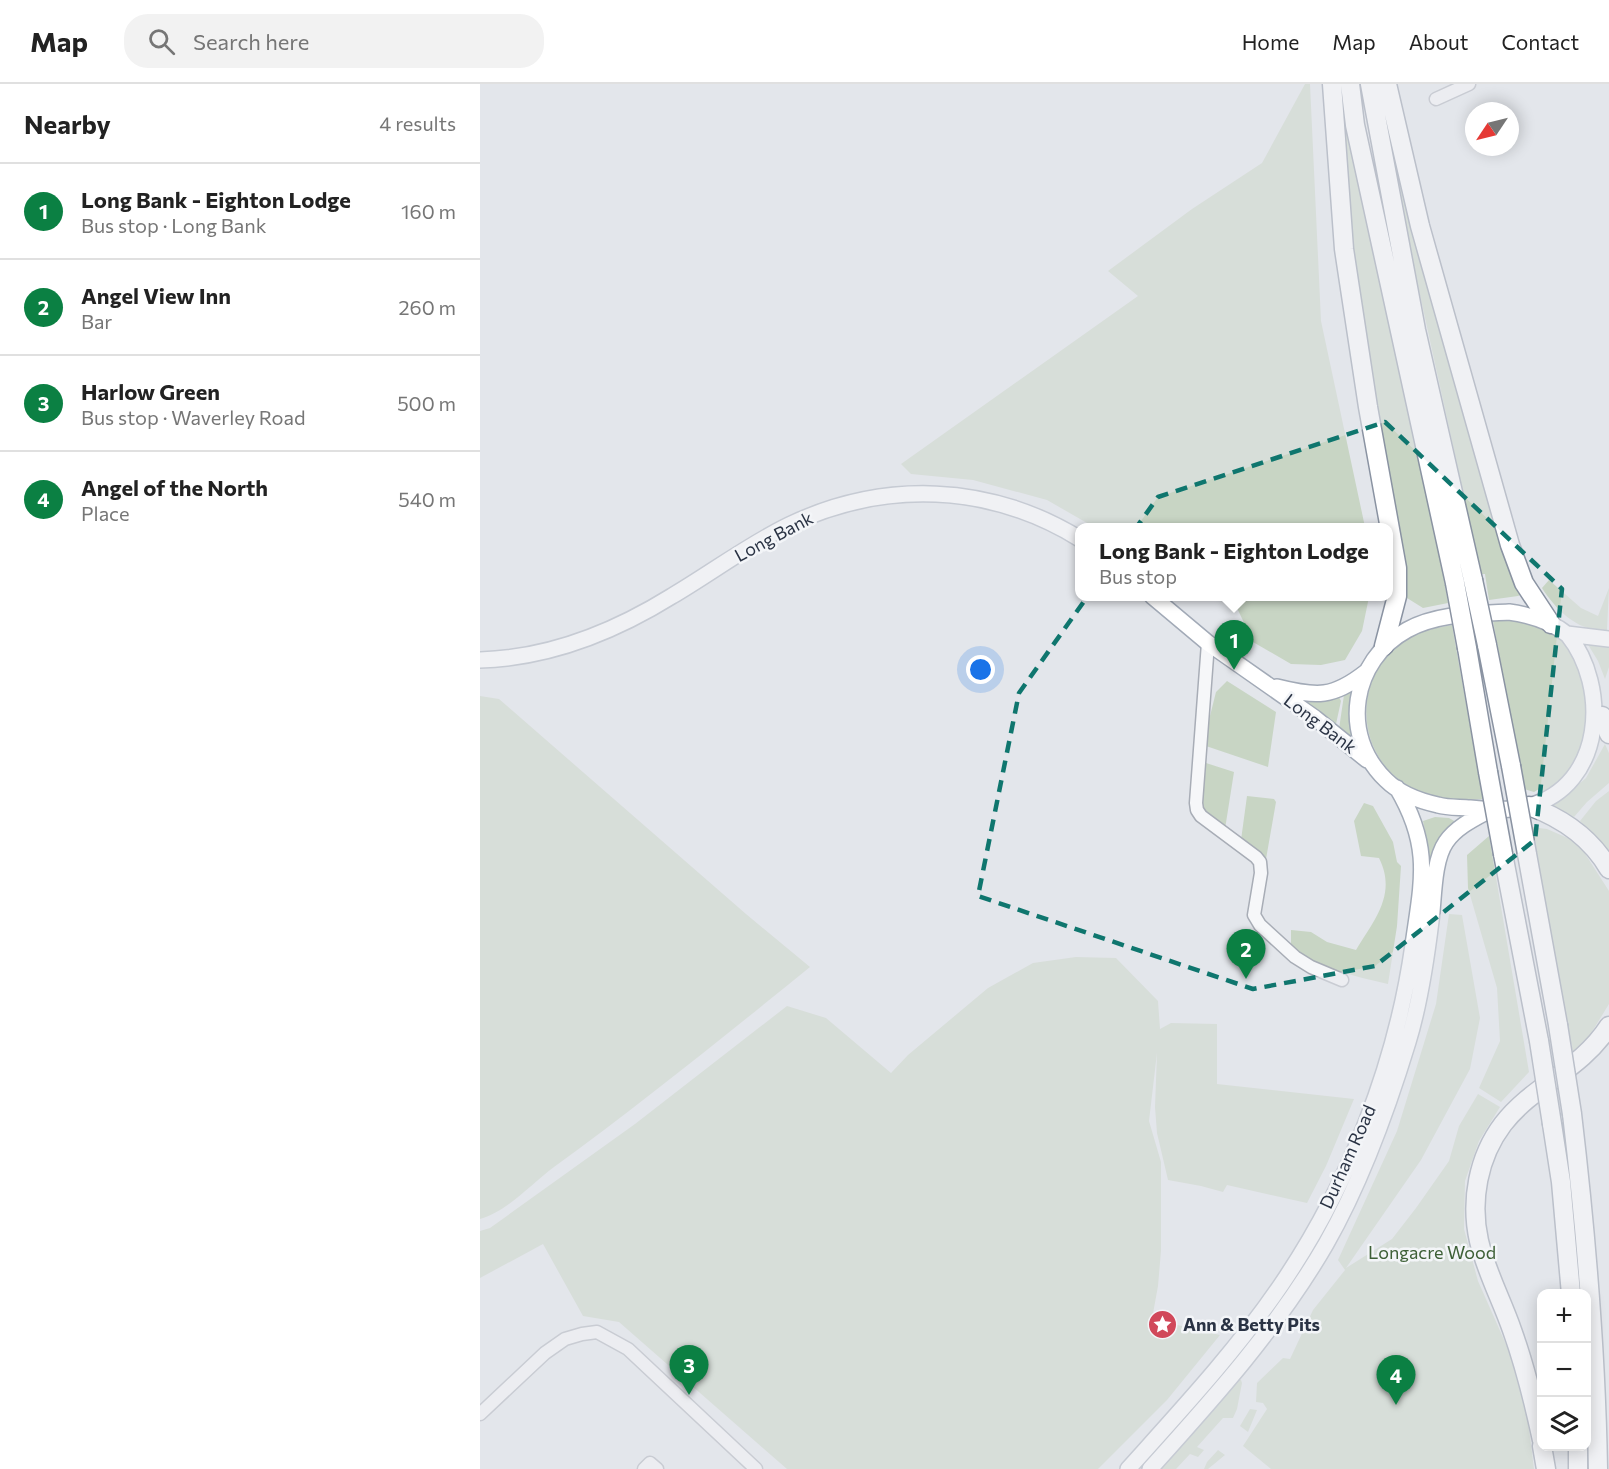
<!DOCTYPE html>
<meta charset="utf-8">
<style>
:root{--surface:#fff;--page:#f2f2f2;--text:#222;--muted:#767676;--line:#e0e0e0;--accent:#0b8043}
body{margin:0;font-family:Commissioner,sans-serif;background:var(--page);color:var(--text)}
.controls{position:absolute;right:18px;bottom:18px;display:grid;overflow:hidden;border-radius:12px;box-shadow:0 3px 15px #0003}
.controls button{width:54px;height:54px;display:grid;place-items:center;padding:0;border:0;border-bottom:2px solid var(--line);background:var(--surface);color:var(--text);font:30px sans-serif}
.compass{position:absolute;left:985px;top:18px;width:54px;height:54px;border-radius:50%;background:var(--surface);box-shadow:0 3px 15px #0003;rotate:235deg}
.you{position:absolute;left:501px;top:586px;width:21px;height:21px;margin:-15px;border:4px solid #fff;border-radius:50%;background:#1a73e8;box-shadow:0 0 0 9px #1a73e833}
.badge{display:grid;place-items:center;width:39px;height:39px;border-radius:50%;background:var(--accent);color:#fff;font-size:20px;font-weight:700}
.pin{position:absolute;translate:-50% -50px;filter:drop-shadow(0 2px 3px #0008)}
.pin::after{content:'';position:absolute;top:32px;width:21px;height:18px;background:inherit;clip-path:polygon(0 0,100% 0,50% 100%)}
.popup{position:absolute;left:595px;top:439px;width:318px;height:78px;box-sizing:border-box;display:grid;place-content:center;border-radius:12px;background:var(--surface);filter:drop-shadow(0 2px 4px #0005);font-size:20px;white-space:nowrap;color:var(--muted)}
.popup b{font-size:22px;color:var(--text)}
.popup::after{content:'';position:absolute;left:50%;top:100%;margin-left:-12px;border:12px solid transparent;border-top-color:var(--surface)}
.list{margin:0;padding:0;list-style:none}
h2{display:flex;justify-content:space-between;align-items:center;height:78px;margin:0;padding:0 24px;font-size:26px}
h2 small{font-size:20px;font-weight:400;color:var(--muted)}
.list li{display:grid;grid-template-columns:39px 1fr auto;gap:18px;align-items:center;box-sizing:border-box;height:96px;padding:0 24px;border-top:2px solid var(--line)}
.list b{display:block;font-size:22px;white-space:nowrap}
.list p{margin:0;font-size:20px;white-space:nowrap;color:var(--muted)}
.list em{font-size:20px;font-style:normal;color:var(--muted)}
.icon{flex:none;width:33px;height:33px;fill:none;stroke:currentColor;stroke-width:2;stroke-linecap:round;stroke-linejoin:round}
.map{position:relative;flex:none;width:1129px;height:1385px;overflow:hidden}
header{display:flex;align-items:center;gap:36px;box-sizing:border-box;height:84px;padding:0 30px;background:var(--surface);border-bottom:2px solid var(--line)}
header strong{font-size:28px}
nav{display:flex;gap:33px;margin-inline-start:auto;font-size:21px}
.search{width:420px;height:54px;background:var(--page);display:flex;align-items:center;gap:15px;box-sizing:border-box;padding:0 21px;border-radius:24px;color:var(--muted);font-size:22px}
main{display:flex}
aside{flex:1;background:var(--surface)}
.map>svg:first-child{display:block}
</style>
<header>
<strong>Map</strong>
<div class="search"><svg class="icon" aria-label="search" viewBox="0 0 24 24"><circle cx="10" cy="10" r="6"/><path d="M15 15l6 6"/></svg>Search here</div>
<nav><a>Home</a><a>Map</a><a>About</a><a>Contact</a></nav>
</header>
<main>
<aside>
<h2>Nearby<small>4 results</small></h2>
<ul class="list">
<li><span class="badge">1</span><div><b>Long Bank - Eighton Lodge</b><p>Bus stop · Long Bank</p></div><em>160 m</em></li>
<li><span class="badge">2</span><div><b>Angel View Inn</b><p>Bar</p></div><em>260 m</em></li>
<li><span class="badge">3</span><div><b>Harlow Green</b><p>Bus stop · Waverley Road</p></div><em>500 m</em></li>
<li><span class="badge">4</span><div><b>Angel of the North</b><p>Place</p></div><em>540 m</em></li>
</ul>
</aside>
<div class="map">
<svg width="1129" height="1385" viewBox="0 0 1129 1385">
<rect width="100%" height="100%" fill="#e3e6eb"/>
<!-- green -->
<path fill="#c8d5c4" d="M 825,0 L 830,0 L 841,237 L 885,443 L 614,443 L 567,416 L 493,396 L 431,390 L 421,380 L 658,212 L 628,187 L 712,125 L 782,79 Z
M 862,0 L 952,427 L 968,519 L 943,524 L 927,514 L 926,488 L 913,410 L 896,339 L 872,185 Z
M 909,51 L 914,52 L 1042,510 L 1038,512 L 1009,516 L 1005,490 L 1001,490 L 926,147 Z
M 1069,496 L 1101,524 L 1118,532 L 1129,504 L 1127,546 C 1099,549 1076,526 1062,504 Z
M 749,513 L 889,513 L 882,547 L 865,576 L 841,581 L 811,580 L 773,558 L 758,526 Z
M 1013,537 C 1023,537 1036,535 1046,537 C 1076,544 1100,569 1111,598 C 1112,603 1105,666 1103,671 C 1095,683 1075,704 1062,707 L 1059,705 L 1054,708 L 1044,705 Z
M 972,541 L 1003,715 C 980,717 956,716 936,706 C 872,676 870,589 929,554 C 942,546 957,544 972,541 Z
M 1107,559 L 1129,561 L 1129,583 L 1125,595 L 1118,577 Z
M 747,597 L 796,628 L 788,683 L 726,662 L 729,636 L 736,608 Z
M 870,608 L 873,610 L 873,657 L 859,645 L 864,611 Z
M 808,609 L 851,615 L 859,613 L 861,617 L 856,640 L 855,642 Z
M 0,612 L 19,615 L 266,830 L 330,883 C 246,951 162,1019 74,1083 C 51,1100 28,1127 0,1135 Z
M 1125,660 L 1129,669 L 1129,699 L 1107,718 L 1094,733 L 1072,723 L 1106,694 Z
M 726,679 L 754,688 L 745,745 L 727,731 L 722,725 Z
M 1129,707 L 1129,766 L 1100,737 L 1116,717 Z
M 767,712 L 794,715 L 796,718 L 786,775 L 761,756 Z
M 884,719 L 893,722 L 913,758 L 917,778 L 921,782 L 917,842 L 908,900 C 874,892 840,885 811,863 L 811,846 L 831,848 L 847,858 L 876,866 C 895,835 917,810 899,774 L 881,772 L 874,737 Z
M 955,733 L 969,734 L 976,738 L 947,802 L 949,767 L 943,737 Z
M 1051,743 L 1067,745 L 1090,755 L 1104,768 L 1129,807 L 1129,920 L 1110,951 L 1093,969 Z
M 1009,752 L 1049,988 L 1021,1018 L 999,1004 L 1020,957 L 1017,904 L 988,804 L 987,771 Z
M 969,830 L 982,831 L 1000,934 L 990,985 L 941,1076 L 866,1184 L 912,1155 L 936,1124 L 969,1077 L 979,1042 L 998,1010 L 1020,1023 L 999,1057 L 985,1097 L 984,1145 L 998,1197 L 1029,1267 L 1048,1336 L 1054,1385 L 791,1385 L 763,1362 L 787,1325 L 783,1319 L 776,1318 L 777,1299 L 803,1274 L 810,1275 L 833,1226 L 865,1186 L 858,1176 L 917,1047 L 956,920 Z
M 596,873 L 636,874 L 678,917 L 680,945 L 691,939 L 737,940 L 737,1000 L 874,1015 L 846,1082 L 827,1119 L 747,1101 L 743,1108 L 721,1102 L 688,1096 L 677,1049 L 675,1023 L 677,969 L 669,1037 L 681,1078 L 681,1167 L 678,1202 L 672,1235 L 740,1251 L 687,1316 L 618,1385 L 307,1385 L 139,1238 L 103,1232 L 63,1160 L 0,1194 L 0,1147 L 10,1144 L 155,1040 L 307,922 L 346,934 L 411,989 L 428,971 L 508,904 L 553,879 Z
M 758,1296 L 761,1296 L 762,1299 L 757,1325 L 753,1334 L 743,1334 L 717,1363 L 724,1366 L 718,1373 L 710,1370 L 696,1385 L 678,1385 Z
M 770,1325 L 777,1326 L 768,1348 L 760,1342 Z
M 738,1366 L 745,1371 L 728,1385 L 724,1385 L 727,1378 Z"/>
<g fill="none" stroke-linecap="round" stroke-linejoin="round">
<defs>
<path id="minor" d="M 956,15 L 989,0
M 728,559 L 716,719 L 717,726 L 721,732 L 776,773 L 780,778 L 781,789 L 774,831 L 780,841 L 815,873 L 831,883 L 862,896
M 0,1330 L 65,1269 L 85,1255 L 102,1250 L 117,1248 L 148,1265 L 276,1385
M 164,1385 L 170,1379 L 177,1385"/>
<path id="major" d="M 672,512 L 728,559 L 835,634 L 887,676
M 1029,528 C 1050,531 1071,537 1088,551 C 1129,602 1125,701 1049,722 C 1030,727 1009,726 990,724 C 980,723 968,724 958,721 C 940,717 919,709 906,696 C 859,651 872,576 927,546 C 958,529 995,530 1029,528 Z
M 1087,550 L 1129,555
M 0,576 C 69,574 134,548 192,512 C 231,489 268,461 309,441 C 404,396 509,399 600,455
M 797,603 C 837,613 853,614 886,588
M 648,1385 C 701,1326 756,1267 801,1201 C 869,1101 916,981 933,861 C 942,797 952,763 917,704
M 670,1385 C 734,1314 798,1243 846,1160 C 882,1097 907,1027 928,958 C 940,919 946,878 951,837 C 954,814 953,777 966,758 C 976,743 995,734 1010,726"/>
<path id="highway" d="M 852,0 L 864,165 L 888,323 L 917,484 L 917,512 L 904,562
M 870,0 L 875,41 L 975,499
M 890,0 L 936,246 L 993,496
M 907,0 L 940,142 L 1030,461 L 1044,499 L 1071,540
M 1007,561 L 1031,682
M 987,564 L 1008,688
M 1122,632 L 1129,650
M 1049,722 C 1082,734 1111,754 1129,785
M 1023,770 L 1059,957
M 1047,770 L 1078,941
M 1092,1030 C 1106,1148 1116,1266 1118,1385
M 1072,1040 L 1081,1098 L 1091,1210
M 1062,1356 C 1054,1319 1045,1282 1032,1246 C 1022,1217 1006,1187 999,1157 C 990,1117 998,1073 1023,1040 C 1054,1000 1100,987 1129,942
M 1062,1362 L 1066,1385
M 1098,1362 L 1098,1385"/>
</defs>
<!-- minor casing -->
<use href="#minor" stroke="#a8adb6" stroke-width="15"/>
<!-- major casing -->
<use href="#major" stroke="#a2aab7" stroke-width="18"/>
<!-- highway casing -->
<use href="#highway" stroke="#8a93a2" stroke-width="21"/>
<!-- minor -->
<use href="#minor" stroke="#f6f7f9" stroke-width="12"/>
<!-- major -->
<use href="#major" stroke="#fff" stroke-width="15"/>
<!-- highway -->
<use href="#highway" stroke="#fff" stroke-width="18"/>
<defs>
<path id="highway-bridge" d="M 993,496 L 1007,561
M 975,499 L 987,564
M 1031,682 L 1047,770
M 1008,688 L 1023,770
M 1078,941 L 1092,1030
M 1059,957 L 1072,1040"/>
</defs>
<!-- highway-bridge casing -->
<use href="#highway-bridge" stroke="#8a93a2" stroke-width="21" stroke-linecap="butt"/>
<!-- highway-bridge -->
<use href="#highway-bridge" stroke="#fff" stroke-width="18"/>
</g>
<!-- marked area -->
<path d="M0 0H1129V1385H0ZM 905,338 L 1082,505 L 1055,756 L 895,882 L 773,905 L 498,812 L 539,609 L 678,413 Z" fill="#e3e6eb" fill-opacity=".55" fill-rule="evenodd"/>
<path fill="none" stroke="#0f766e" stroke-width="4.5" stroke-dasharray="12 8" stroke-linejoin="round" d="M 905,338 L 1082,505 L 1055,756 L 895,882 L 773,905 L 498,812 L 539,609 L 678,413 Z"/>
<!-- icons -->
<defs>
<symbol id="sight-disc" viewBox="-11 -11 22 22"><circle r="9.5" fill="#d1485a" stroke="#f3f5f8"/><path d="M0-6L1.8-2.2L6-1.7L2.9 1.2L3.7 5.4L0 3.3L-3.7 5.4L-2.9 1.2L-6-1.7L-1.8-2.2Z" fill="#fff"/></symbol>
</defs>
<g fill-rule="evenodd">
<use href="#sight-disc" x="666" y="1224" width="33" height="33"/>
</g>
<g text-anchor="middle" stroke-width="5" stroke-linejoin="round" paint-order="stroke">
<!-- street labels -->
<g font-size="18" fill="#2a3344" stroke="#f3f5f8">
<text transform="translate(294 453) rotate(-28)" y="6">Long Bank</text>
<text transform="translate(840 640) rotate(37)" y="6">Long Bank</text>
<text transform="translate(868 1073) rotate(-66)" y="6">Durham Road</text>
</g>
<!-- park labels -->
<g font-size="18" fill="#3e6037" stroke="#f3f5f8">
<text x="952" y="1175">Longacre Wood</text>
</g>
<!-- poi labels -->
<g font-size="18" font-weight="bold" fill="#2a3344" stroke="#f3f5f8" text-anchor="start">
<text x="703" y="1247">Ann &amp; Betty Pits</text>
</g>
</g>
</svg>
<div class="controls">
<button>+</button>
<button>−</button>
<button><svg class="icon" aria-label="layers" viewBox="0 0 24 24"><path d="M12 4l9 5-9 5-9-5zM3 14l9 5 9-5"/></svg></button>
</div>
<svg class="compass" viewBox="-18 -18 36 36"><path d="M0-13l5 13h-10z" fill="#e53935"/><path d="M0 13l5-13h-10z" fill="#767676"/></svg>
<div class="you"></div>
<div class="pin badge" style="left:754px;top:586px">1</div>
<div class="popup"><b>Long Bank - Eighton Lodge</b>Bus stop</div>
<div class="pin badge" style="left:766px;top:895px">2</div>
<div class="pin badge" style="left:209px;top:1311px">3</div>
<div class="pin badge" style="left:916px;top:1321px">4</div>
</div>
</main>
